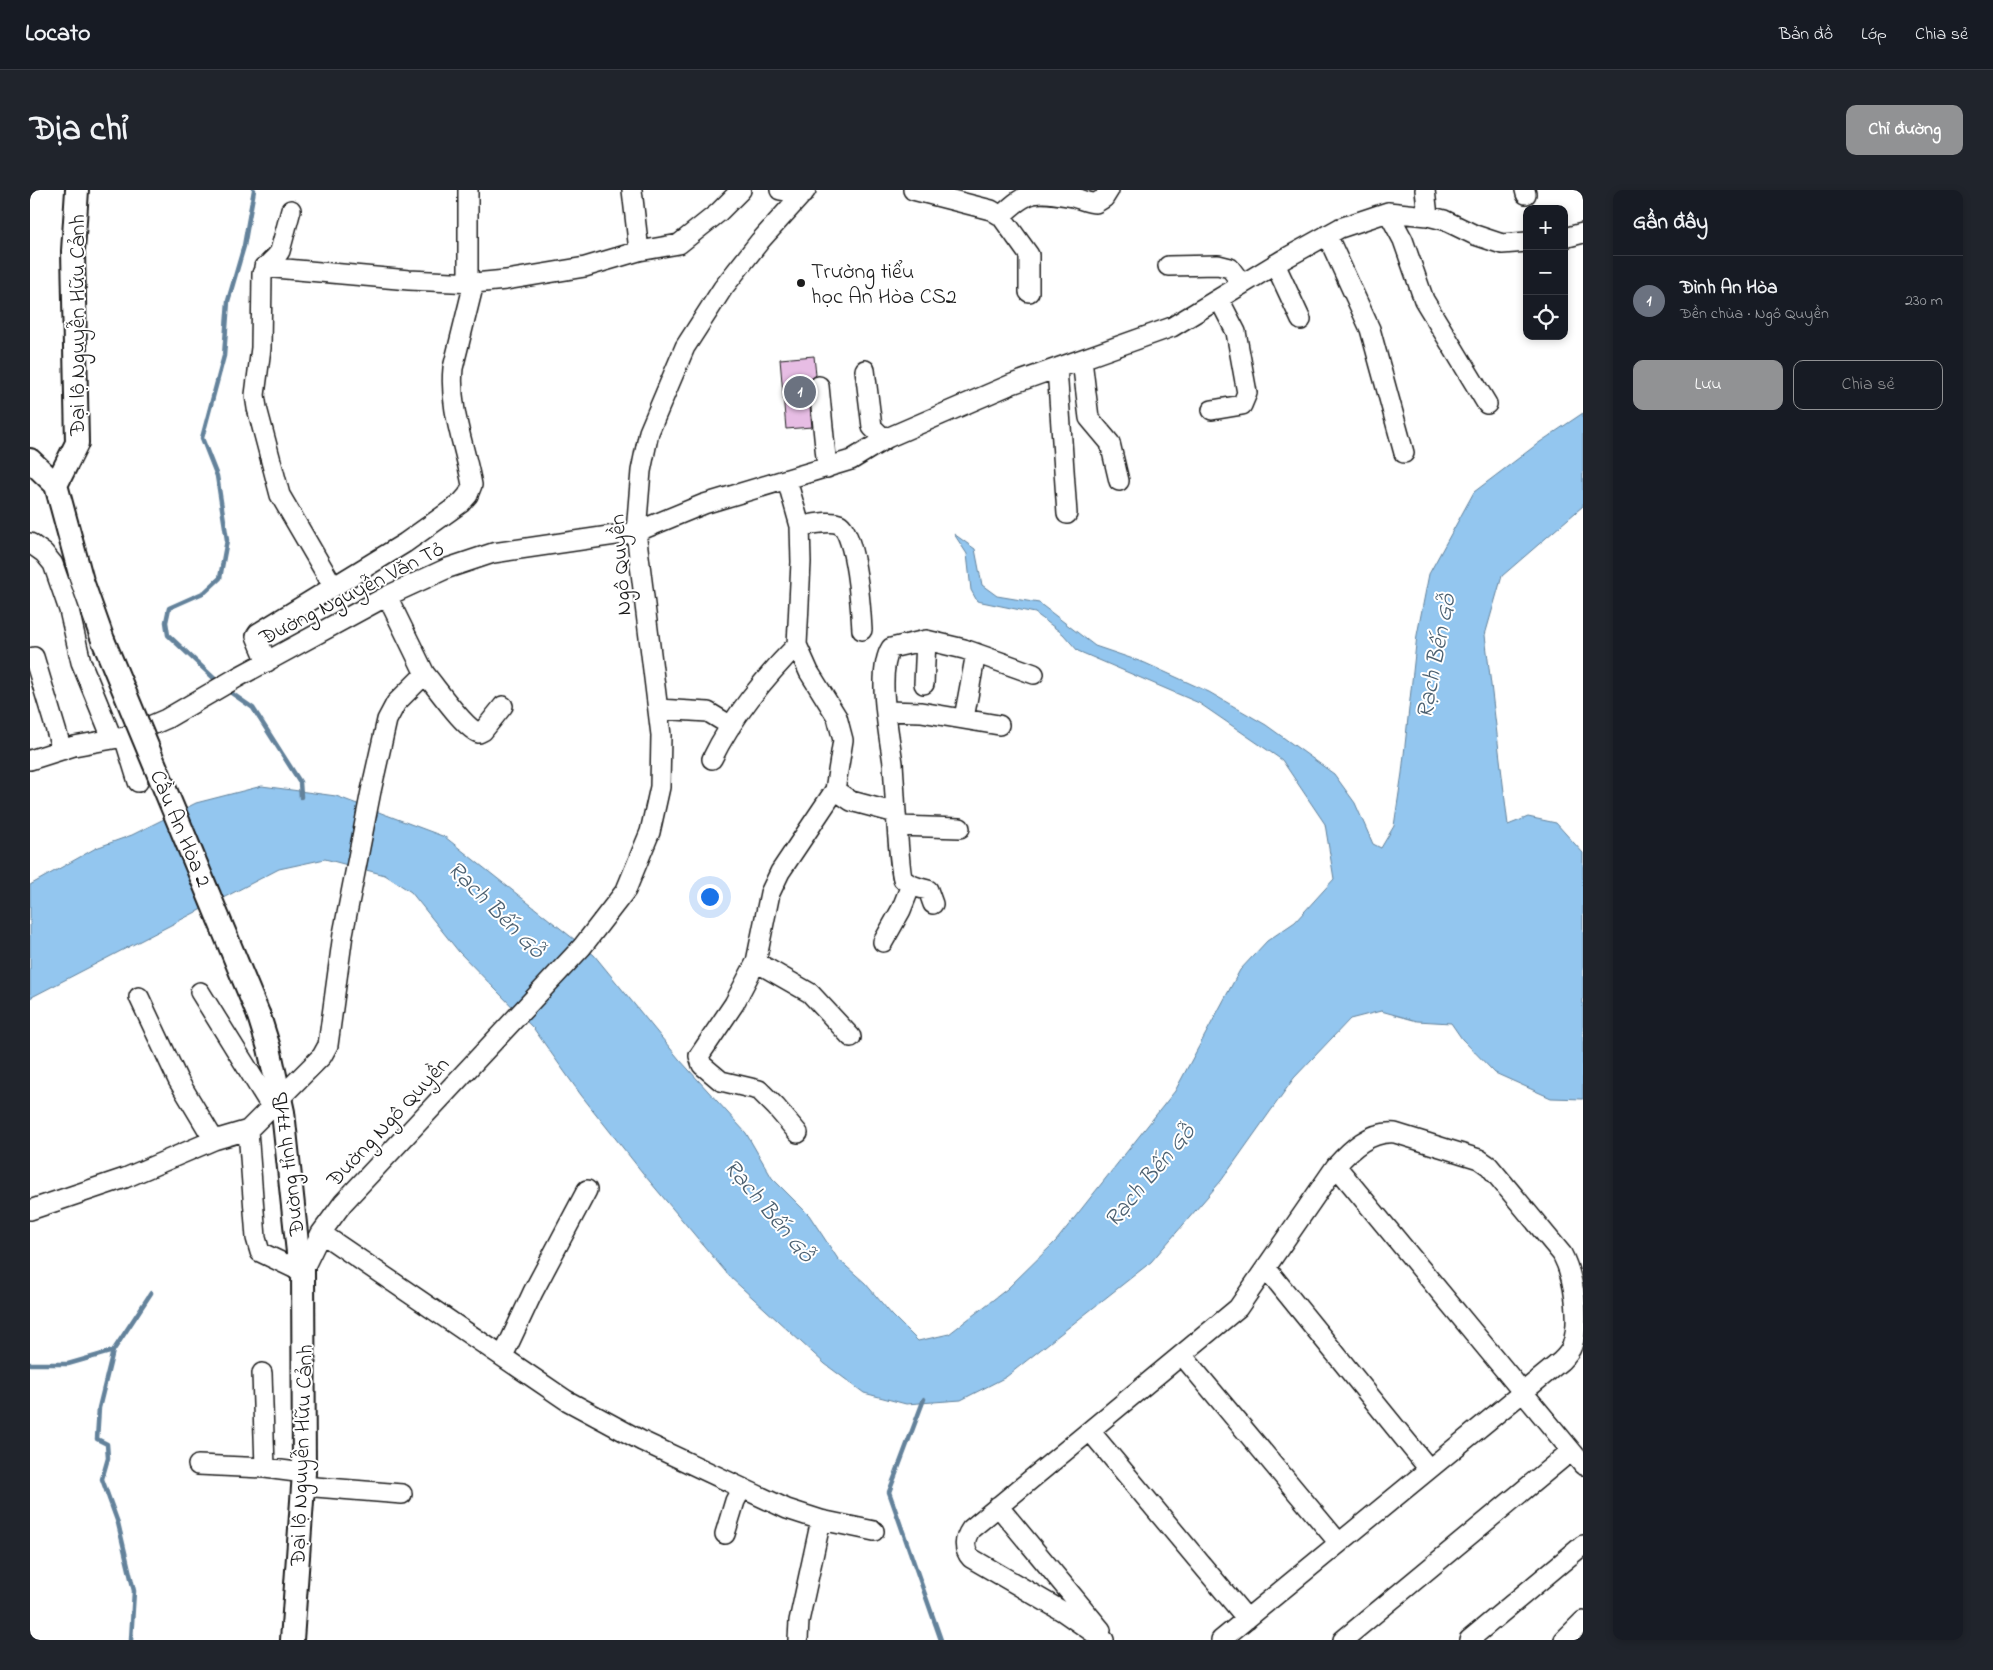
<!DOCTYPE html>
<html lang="vi">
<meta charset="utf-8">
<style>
:root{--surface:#171b24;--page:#20242c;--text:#f1f3f6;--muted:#9ea1a6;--line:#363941;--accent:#919294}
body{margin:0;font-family:"Indie Flower",sans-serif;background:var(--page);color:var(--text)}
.controls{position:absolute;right:15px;top:15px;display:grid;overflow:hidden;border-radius:10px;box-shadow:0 2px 8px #0003}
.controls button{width:45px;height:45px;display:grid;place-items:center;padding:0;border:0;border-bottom:1px solid var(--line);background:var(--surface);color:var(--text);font:25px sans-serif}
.you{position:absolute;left:679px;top:706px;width:18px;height:18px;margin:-12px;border:4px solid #fff;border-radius:50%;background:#1a73e8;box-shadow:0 0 0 8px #1a73e833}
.badge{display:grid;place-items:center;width:32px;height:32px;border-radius:50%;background:var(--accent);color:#fff;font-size:16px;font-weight:700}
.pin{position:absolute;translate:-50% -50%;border:2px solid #fff;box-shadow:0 1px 5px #0006}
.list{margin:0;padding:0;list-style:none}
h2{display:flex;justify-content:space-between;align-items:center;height:65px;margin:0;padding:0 20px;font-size:21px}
h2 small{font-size:16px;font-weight:400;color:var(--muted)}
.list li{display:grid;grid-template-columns:32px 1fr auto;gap:15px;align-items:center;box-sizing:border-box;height:90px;padding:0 20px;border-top:1px solid var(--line)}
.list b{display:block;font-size:19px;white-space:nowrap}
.list p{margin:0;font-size:16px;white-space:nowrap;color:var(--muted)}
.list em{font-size:16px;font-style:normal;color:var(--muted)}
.actions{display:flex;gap:10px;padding:15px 20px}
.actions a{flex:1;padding:11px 0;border:1px solid var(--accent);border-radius:10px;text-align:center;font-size:18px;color:var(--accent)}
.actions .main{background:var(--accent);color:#fff}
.icon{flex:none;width:28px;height:28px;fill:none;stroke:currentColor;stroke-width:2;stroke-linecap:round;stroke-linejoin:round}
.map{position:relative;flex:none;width:1553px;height:1450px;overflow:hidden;border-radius:10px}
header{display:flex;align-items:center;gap:30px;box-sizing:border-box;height:70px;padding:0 25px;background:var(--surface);border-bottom:1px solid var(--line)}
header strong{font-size:24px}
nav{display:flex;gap:28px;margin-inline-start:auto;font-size:18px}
.intro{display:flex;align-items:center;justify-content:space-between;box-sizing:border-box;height:120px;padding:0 30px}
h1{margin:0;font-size:35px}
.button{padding:12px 22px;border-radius:10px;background:var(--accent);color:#fff;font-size:18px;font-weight:700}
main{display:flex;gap:30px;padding:0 30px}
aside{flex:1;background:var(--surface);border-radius:10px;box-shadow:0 2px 8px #0003}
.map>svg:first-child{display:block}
</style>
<header>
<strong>Locato</strong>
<nav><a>Bản đồ</a><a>Lớp</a><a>Chia sẻ</a></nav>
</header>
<div class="intro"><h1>Địa chỉ</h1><a class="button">Chỉ đường</a></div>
<main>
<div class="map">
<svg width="1553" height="1450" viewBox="0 0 1553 1450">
<rect width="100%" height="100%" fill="#fff"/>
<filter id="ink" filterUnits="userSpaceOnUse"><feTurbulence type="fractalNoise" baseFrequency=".02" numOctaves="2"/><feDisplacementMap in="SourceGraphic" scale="10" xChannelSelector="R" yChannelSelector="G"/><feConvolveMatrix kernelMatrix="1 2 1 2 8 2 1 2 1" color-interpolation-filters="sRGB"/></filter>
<g filter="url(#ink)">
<!-- water -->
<path fill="#93c6ef" stroke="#63829b" d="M 1553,223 L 1553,316 L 1472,386 L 1455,445 L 1478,635 L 1498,627 L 1526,633 L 1553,663 L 1553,909 L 1521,908 L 1465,883 L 1432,849 L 1421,833 L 1387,831 L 1351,821 L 1320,829 L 1264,888 L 1191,991 L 1121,1072 L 976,1187 L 931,1210 L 876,1214 L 834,1203 L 795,1174 L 700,1087 L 616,987 L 551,905 L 504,839 L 429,762 L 381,702 L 355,685 L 295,669 L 249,679 L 0,808 L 0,695 L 66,658 L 102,645 L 166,613 L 232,596 L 306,606 L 415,647 L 564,765 L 649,869 L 716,943 L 742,988 L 779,1025 L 808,1069 L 835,1093 L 862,1125 L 888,1151 L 919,1144 L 977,1099 L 1026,1051 L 1145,901 L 1210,780 L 1237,751 L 1265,732 L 1304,689 L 1295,634 L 1252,570 L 1169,513 L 1048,461 L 1033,444 L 1005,423 L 947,411 L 941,400 L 937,364 L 924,344 L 945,359 L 952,395 L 967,406 L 1009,413 L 1065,456 L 1115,473 L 1179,502 L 1236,535 L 1304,584 L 1325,613 L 1343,654 L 1351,658 L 1364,636 L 1372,583 L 1387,445 L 1399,384 L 1444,302 L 1510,252 Z"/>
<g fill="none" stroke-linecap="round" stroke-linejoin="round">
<!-- stream -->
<path stroke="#63829b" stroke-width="4.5" d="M 189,493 L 138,445 L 136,432 L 139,418 L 175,402 L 190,388 L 197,350 L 187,286 L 172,248 L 194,166 L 198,111 L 214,56 L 224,0
M 197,500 L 223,518 L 270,592 L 271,607
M 83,1161 L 69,1218 L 67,1249 L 77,1254 L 78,1268 L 72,1289 L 88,1333 L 104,1401 L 101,1450
M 0,1174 L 38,1174 L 83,1161 L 121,1103
M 894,1209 L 859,1302 L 911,1450"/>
</g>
<!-- building -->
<path fill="#e7bde4" stroke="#1c1c1c" d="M 784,166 L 786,185 L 779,191 L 778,197 L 782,237 L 756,239 L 750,169 Z"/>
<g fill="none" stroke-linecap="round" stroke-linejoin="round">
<defs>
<path id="minor" d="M 602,0 L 609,61
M 750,0 L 773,4
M 883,0 L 961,20 L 971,26 L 999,65 L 999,102
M 1395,0 L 1398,26
M 1495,0 L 1496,4
M 261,20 L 250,61 C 245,70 235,74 232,84 L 231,158 L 225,205 L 227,218 L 250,305 L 303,396
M 1358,22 L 1373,50 L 1394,110 L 1457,214
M 971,26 C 998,0 1005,0 1043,7 C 1051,9 1058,13 1066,13 L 1074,8 L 1079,0
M 1297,45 L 1340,139 L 1374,263
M 1534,48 L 1553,43
M 1245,74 L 1271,130
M 1138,76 L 1188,75 L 1200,78 L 1212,94
M 234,77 L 379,90 L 444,93 L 476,90 L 555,77 L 609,61 L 649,54 L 688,23 L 711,0
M 438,92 L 438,0
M 1052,170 L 1059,228 L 1080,253 L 1089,291
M 1027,178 L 1037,324
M 835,180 L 842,237 L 849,244 L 857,248
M 789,196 L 797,278
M 1182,220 L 1212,215 L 1217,203 L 1206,142 L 1189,109
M 757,290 L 770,336 L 771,372 L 767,455 L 779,482 L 807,527 L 813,550 L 805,600 L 750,682 L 740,703 L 726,772 L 704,814 L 669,866 L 672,875 L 691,891 L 729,900 L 746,917 L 768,943
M 770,336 C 781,335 799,330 809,334 C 826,341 831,422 832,440
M 0,353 L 14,363 L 23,374 L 39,420 L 51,472 L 82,548
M 4,467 L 32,560
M 237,472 L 226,446 L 228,443 L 375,353 L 431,313 L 438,305 L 442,295 C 435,256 419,219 423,178 L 444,93
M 395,484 C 407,498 434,538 449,543 L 453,541 L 473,516
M 894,494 L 896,450
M 628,519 L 678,522 L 701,536
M 857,521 L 891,522 L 969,535
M 934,528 L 946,463
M 94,547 L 108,592
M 682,569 C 701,529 736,486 767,455
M 0,570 L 44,556 L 94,547 L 136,529 L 208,487 L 357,406 L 418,378 L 463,363 L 606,342 L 674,314 L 821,270 L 857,248 L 982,194 L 1142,137 L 1254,69 L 1310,38 L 1358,22 L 1398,26 L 1414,30 L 1445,45 L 1472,54 L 1497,52
M 805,600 L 821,611 L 866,623 C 865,606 864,589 863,573 C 859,544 846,482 861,458 L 896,450 L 934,459 L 1004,484
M 866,623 C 867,634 870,684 873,689 C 879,696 889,698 898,700 L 903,714
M 868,636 L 930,638
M 853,752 L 871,720 L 881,695
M 726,772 L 780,803 L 821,847
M 170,802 L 242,918
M 109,807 L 148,890 L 184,950 L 218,940
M 1306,976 L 1553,1275
M 0,1020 L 95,988 L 184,950
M 291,1043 L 536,1210 L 612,1251 L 757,1319 L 791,1330 L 844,1341
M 1236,1078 L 1399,1279
M 273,1080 L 291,1043 L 313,1013 L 552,757 L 596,700 L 620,642 L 630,597 L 631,545 L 606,342 L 611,281 L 619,242 L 655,157 L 693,98 L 730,51 L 776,0
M 270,1081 L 230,1062 L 226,1048 L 218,940 L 292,866 L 298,855 L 313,744 L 341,601 L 357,530 L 366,513 L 395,484 L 357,406
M 1152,1165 L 1309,1353
M 473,1166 L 503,1102 L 557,1000
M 232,1183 L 235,1278
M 1060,1241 L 1217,1429
M 168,1275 L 235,1278 L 274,1283
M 273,1296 L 372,1304
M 968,1316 L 1071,1440
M 695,1344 L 705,1311 L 712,1298
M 768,1450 L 769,1431 L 791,1330
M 1074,1450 L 1032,1421 L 941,1368 C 933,1359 934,1349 941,1339 L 1208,1118 L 1306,976 C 1321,959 1340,941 1365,943 L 1449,969 L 1459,976 L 1532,1064 C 1544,1087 1551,1130 1542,1156 C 1540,1162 1535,1167 1531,1171 L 1191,1450
M 1313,1450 L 1541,1261
M 1439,1450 L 1553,1355
M 1534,1450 L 1553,1431"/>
<path id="major" d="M 0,270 L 26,295 L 52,391 L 73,450
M 26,295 L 47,253 L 43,61 L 47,0
M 229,826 L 239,858 L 253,922 L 270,1081 L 273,1080 L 274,1283 L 262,1450"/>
</defs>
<!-- minor casing -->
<use href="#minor" stroke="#1c1c1c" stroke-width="22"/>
<!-- major casing -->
<use href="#major" stroke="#1c1c1c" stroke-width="26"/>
<!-- minor -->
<use href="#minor" stroke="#fff" stroke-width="19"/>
<!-- major -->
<use href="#major" stroke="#fff" stroke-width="22"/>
<defs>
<path id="major-bridge" d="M 73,450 L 229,826"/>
</defs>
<!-- major-bridge casing -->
<use href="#major-bridge" stroke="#1c1c1c" stroke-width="26" stroke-linecap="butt"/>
<!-- major-bridge -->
<use href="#major-bridge" stroke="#fff" stroke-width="22"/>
</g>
</g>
<!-- markers -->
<circle fill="#1c1c1c" stroke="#fff" stroke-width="2" cx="771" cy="93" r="5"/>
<g text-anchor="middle" stroke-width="4" stroke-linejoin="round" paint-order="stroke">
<!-- poi labels -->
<g font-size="22" fill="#1c1c1c" stroke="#fff" text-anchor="start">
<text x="781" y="88">Trường tiểu<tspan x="781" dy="25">học An Hòa CS2</tspan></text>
</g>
<!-- street labels -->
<g font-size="22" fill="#1c1c1c" stroke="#fff">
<text transform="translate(46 135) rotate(-90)" y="8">Đại lộ Nguyễn Hữu Cảnh</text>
<text transform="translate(589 375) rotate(-94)" y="8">Ngô Quyền</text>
<text transform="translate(321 402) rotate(-27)" y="8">Đường Nguyễn Văn Tỏ</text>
<text transform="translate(152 638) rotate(67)" y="8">Cầu An Hòa 2</text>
<text transform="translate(357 931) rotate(-47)" y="8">Đường Ngô Quyền</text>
<text transform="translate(257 974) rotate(-97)" y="8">Đường tỉnh 771B</text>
<text transform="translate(270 1265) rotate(-88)" y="8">Đại lộ Nguyễn Hữu Cảnh</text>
</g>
<!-- water labels -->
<g font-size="24" font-style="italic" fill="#4c6070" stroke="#fff">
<text transform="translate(1405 466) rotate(-79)" y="8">Rạch Bến Gỗ</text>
<text transform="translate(467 719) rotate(45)" y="8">Rạch Bến Gỗ</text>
<text transform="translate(1119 985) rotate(-50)" y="8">Rạch Bến Gỗ</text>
<text transform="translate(740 1020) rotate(50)" y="8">Rạch Bến Gỗ</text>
</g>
</g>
</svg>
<div class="controls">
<button>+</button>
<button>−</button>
<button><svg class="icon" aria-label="locate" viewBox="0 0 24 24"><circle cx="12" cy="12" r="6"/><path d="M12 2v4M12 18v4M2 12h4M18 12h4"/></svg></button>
</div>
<div class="you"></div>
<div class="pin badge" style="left:770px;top:202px;background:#6b7280">1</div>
</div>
<aside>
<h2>Gần đây<small></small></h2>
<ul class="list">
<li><span class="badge" style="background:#6b7280">1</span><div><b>Đình An Hòa</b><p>Đền chùa · Ngô Quyền</p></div><em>230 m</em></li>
</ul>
<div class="actions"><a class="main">Lưu</a><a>Chia sẻ</a></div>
</aside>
</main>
